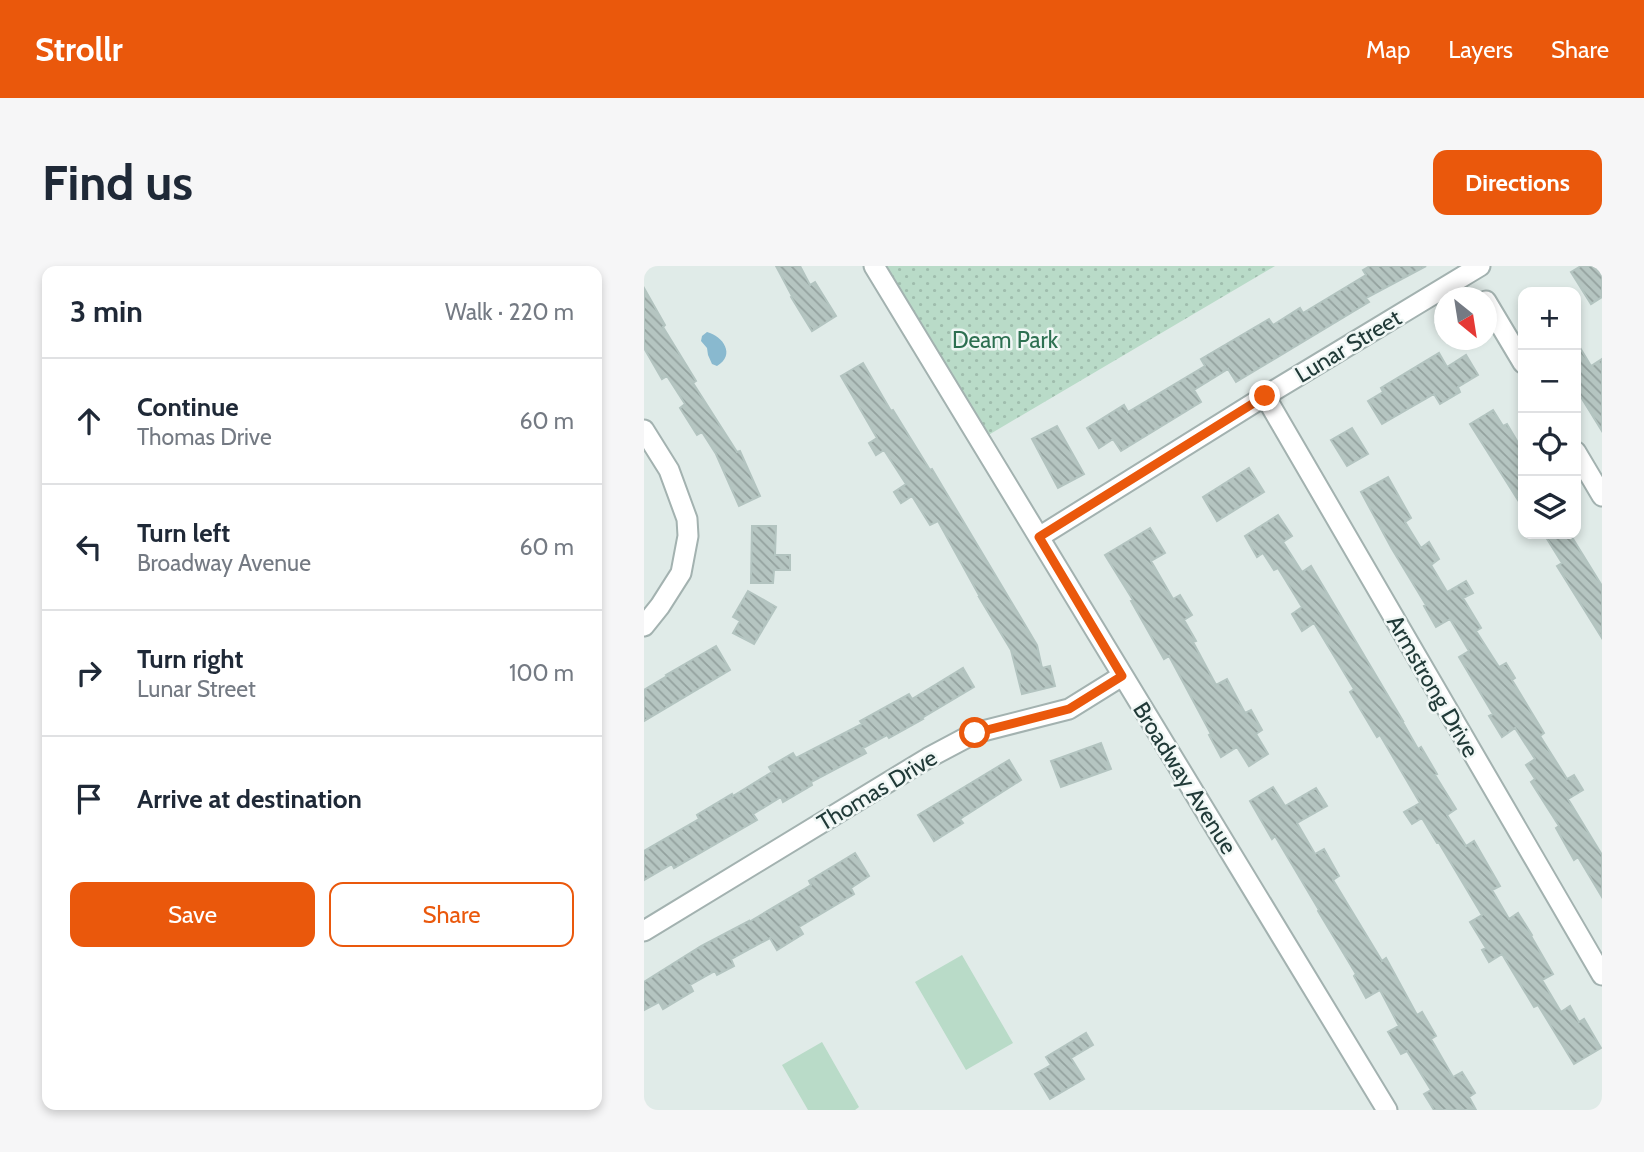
<!DOCTYPE html>
<meta charset="utf-8">
<style>
:root{--surface:#fff;--page:#f6f6f7;--text:#1f2937;--muted:#747a83;--line:#e0e1e3;--accent:#ea580c}
body{margin:0;font-family:Cabin,sans-serif;background:var(--page);color:var(--text)}
.controls{position:absolute;right:21px;top:21px;display:grid;overflow:hidden;border-radius:14px;box-shadow:0 4px 10px #0003}
.controls button{width:63px;height:63px;display:grid;place-items:center;padding:0;border:0;border-bottom:2px solid var(--line);background:var(--surface);color:var(--text);font:35px sans-serif}
.compass{position:absolute;left:790px;top:21px;width:63px;height:63px;border-radius:50%;background:var(--surface);box-shadow:0 4px 10px #0003;rotate:150deg}
.stop{position:absolute;width:21px;height:21px;margin:-16px;border:5px solid #ea580c;border-radius:50%;background:#fff}
.stop.end{background:#ea580c;border-color:#fff;box-shadow:0 2px 7px #0008}
.list{margin:0;padding:0;list-style:none}
h2{display:flex;justify-content:space-between;align-items:center;height:91px;margin:0;padding:0 28px;font-size:30px}
h2 small{font-size:23px;font-weight:400;color:var(--muted)}
.list li{display:grid;grid-template-columns:46px 1fr auto;gap:21px;align-items:center;box-sizing:border-box;height:126px;padding:0 28px;border-top:2px solid var(--line)}
.list b{display:block;font-size:26px;white-space:nowrap}
.list p{margin:0;font-size:23px;white-space:nowrap;color:var(--muted)}
.list em{font-size:23px;font-style:normal;color:var(--muted)}
.actions{display:flex;gap:14px;padding:21px 28px}
.actions a{flex:1;padding:16px 0;border:2px solid var(--accent);border-radius:14px;text-align:center;font-size:24px;color:var(--accent)}
.actions .main{background:var(--accent);color:#fff}
.icon{flex:none;width:38px;height:38px;fill:none;stroke:currentColor;stroke-width:2;stroke-linecap:round;stroke-linejoin:round}
.map{position:relative;flex:none;width:958px;height:844px;overflow:hidden;border-radius:14px}
header{display:flex;align-items:center;gap:42px;box-sizing:border-box;height:98px;padding:0 35px;background:var(--accent);color:#fff}
header strong{font-size:33px}
nav{display:flex;gap:38px;margin-inline-start:auto;font-size:24px}
.intro{display:flex;align-items:center;justify-content:space-between;box-sizing:border-box;height:168px;padding:0 42px}
h1{margin:0;font-size:49px}
.button{padding:18px 32px;border-radius:14px;background:var(--accent);color:#fff;font-size:24px;font-weight:700}
main{display:flex;gap:42px;padding:0 42px}
aside{flex:1;background:var(--surface);border-radius:14px;box-shadow:0 4px 10px #0003}
.map>svg:first-child{display:block}
</style>
<header>
<strong>Strollr</strong>
<nav><a>Map</a><a>Layers</a><a>Share</a></nav>
</header>
<div class="intro"><h1>Find us</h1><a class="button">Directions</a></div>
<main>
<aside>
<h2>3 min<small>Walk · 220 m</small></h2>
<ul class="list">
<li><svg class="icon" aria-label="ahead" viewBox="0 0 24 24"><path d="M12 20V5M6 11l6-6 6 6"/></svg><div><b>Continue</b><p>Thomas Drive</p></div><em>60 m</em></li>
<li><svg class="icon" aria-label="left" viewBox="0 0 24 24"><path d="M17 20v-9H6M10 6l-5 5 5 5"/></svg><div><b>Turn left</b><p>Broadway Avenue</p></div><em>60 m</em></li>
<li><svg class="icon" aria-label="right" viewBox="0 0 24 24"><path d="M7 20v-9h11M14 6l5 5-5 5"/></svg><div><b>Turn right</b><p>Lunar Street</p></div><em>100 m</em></li>
<li><svg class="icon" aria-label="arrive" viewBox="0 0 24 24"><path d="M6 21V4h12l-3 4 3 4H6"/></svg><div><b>Arrive at destination</b></div></li>
</ul>
<div class="actions"><a class="main">Save</a><a>Share</a></div>
</aside>
<div class="map">
<svg width="958" height="844" viewBox="0 0 958 844">
<defs>
<pattern id="green-dots" width="8" height="8" patternUnits="userSpaceOnUse" patternTransform="scale(1.75)"><rect width="8" height="8" fill="#b9dbc8"/><path d="M2 2h.1M6 6h.1" fill="none" stroke="#9fbdad" stroke-width="1.8" stroke-linecap="round"/></pattern>
<pattern id="building-back-hatch" width="6" height="6" patternUnits="userSpaceOnUse" patternTransform="scale(1.75)"><rect width="6" height="6" fill="#b5c5c1"/><path d="M-1 5l2 2M0 0l6 6M5-1l2 2" fill="none" stroke="#93a19e"/></pattern>
</defs>
<rect width="100%" height="100%" fill="#e0ebe8"/>
<!-- green -->
<path fill="url(#green-dots)" d="M 230,0 L 631,0 L 336,174 Z"/>
<!-- pitch -->
<path fill="#b9dbc8" d="M 318,689 L 369,777 L 322,804 L 271,716 Z
M 178,776 L 215,841 L 211,844 L 164,844 L 138,799 Z"/>
<!-- water -->
<path fill="#89b9cf" d="M 63,66 C 79,70 92,89 73,100 L 68,98 L 64,89 L 63,82 L 57,75 L 58,70 Z"/>
<!-- building -->
<path fill="url(#building-back-hatch)" stroke="#b3c4c0" stroke-width="2" d="M 132,0 L 156,0 L 166,19 L 171,16 L 192,50 L 168,65 L 147,31 L 148,30 Z
M 726,0 L 782,0 L 722,32 L 725,36 L 592,116 L 584,103 L 550,124 L 557,136 L 477,185 L 469,173 L 455,182 L 443,162 L 480,139 L 484,146 L 561,100 L 557,93 L 625,53 L 629,59 L 656,42 L 659,47 L 722,9 L 719,4 Z
M 937,0 L 954,0 L 958,7 L 958,31 L 947,38 L 927,6 Z
M 0,22 L 21,59 L 19,61 L 52,115 L 49,117 L 93,186 L 96,185 L 116,230 L 95,240 L 72,188 L 58,166 L 53,169 L 36,142 L 41,138 L 23,110 L 18,113 L 0,82 Z
M 932,75 L 947,100 L 958,93 L 958,165 L 932,123 Z
M 795,87 L 803,101 L 822,89 L 834,109 L 814,121 L 816,126 L 796,138 L 790,128 L 738,158 L 724,135 L 739,126 L 737,122 Z
M 219,97 L 247,145 L 249,144 L 286,204 L 288,203 L 393,379 L 398,402 L 406,400 L 411,420 L 378,428 L 367,384 L 335,331 L 336,331 L 294,255 L 286,259 L 268,230 L 257,237 L 250,226 L 262,218 L 240,184 L 232,189 L 225,177 L 233,172 L 197,110 Z
M 849,144 L 859,160 L 863,158 L 879,185 L 879,242 L 826,158 Z
M 413,160 L 440,208 L 414,222 L 388,173 Z
M 708,162 L 724,188 L 703,200 L 687,174 Z
M 605,202 L 620,226 L 573,255 L 559,231 Z
M 744,211 L 767,252 L 761,256 L 777,282 L 785,276 L 795,293 L 787,299 L 803,326 L 822,315 L 829,327 L 819,332 L 837,362 L 832,365 L 855,401 L 862,397 L 871,412 L 868,414 L 900,467 L 896,470 L 923,513 L 930,509 L 939,524 L 924,533 L 958,589 L 958,631 L 934,591 L 930,594 L 912,562 L 915,560 L 887,516 L 891,513 L 882,499 L 891,493 L 871,462 L 858,471 L 845,450 L 849,448 L 815,391 L 825,385 L 806,353 L 792,361 L 780,340 L 782,339 L 748,283 L 717,226 Z
M 634,249 L 648,270 L 639,276 L 658,306 L 667,300 L 759,455 L 758,455 L 774,483 L 777,481 L 793,508 L 791,509 L 812,543 L 803,549 L 822,580 L 830,575 L 856,620 L 848,624 L 865,653 L 874,647 L 888,669 L 887,670 L 909,708 L 898,714 L 917,746 L 926,740 L 935,756 L 940,753 L 957,782 L 930,798 L 894,739 L 890,741 L 858,688 L 845,696 L 838,684 L 842,682 L 826,656 L 838,649 L 795,577 L 793,577 L 778,552 L 768,558 L 760,546 L 776,537 L 736,469 L 733,471 L 706,426 L 710,423 L 670,357 L 658,365 L 648,348 L 658,341 L 634,302 L 630,304 L 619,287 L 613,291 L 601,270 Z
M 108,260 L 132,260 L 131,289 L 146,289 L 146,304 L 130,304 L 129,317 L 107,317 Z
M 506,262 L 521,287 L 507,295 L 529,333 L 536,329 L 548,349 L 540,354 L 552,375 L 549,376 L 572,419 L 583,413 L 601,447 L 607,444 L 618,464 L 612,468 L 624,488 L 605,500 L 593,481 L 577,491 L 565,469 L 567,468 L 525,390 L 520,393 L 487,335 L 489,334 L 461,289 Z
M 900,268 L 926,268 L 958,320 L 958,372 L 913,300 L 918,297 Z
M 104,325 L 132,341 L 110,378 L 89,367 L 96,355 L 89,351 Z
M 72,380 L 86,404 L 0,455 L 0,424 L 23,410 L 22,409 Z
M 319,402 L 330,421 L 278,452 L 279,453 L 245,472 L 243,469 L 219,482 L 222,487 L 167,516 L 168,519 L 139,536 L 137,531 L 109,548 L 113,554 L 30,602 L 28,598 L 0,614 L 0,585 L 55,553 L 53,549 L 88,528 L 89,530 L 128,506 L 125,501 L 149,487 L 152,492 L 218,458 L 216,455 L 265,428 L 268,433 Z
M 457,477 L 467,503 L 417,521 L 407,495 Z
M 365,494 L 377,514 L 316,553 L 319,557 L 290,575 L 274,549 Z
M 629,521 L 641,540 L 672,522 L 683,540 L 653,557 L 671,588 L 680,583 L 695,610 L 689,614 L 738,695 L 742,692 L 773,749 L 778,746 L 792,770 L 787,773 L 809,811 L 818,806 L 831,827 L 825,831 L 832,844 L 790,844 L 780,828 L 787,824 L 763,785 L 757,788 L 744,766 L 755,760 L 736,724 L 722,732 L 710,710 L 712,708 L 674,645 L 675,644 L 631,570 L 628,573 L 606,535 Z
M 211,587 L 225,610 L 207,622 L 210,628 L 155,661 L 159,668 L 133,684 L 126,672 L 87,693 L 90,700 L 73,709 L 71,705 L 46,719 L 49,725 L 19,743 L 15,736 L 0,744 L 0,716 L 57,680 L 105,655 L 105,656 L 167,619 L 165,615 Z
M 442,767 L 449,779 L 427,792 L 440,813 L 406,833 L 391,808 L 407,799 L 402,791 Z"/>
<g fill="none" stroke-linecap="round" stroke-linejoin="round">
<defs>
<path id="street" d="M 230,0 L 743,844
M 842,35 L 879,97
M 621,130 L 958,709
M 0,164 L 25,204 L 43,253 L 44,270 L 37,307 L 16,340 L 0,360
M 932,186 L 958,230
M 395,271 L 621,130 L 836,0
M 0,665 L 284,492 L 331,467 L 425,443 L 478,410"/>
</defs>
<!-- street casing -->
<use href="#street" stroke="#a3b2b0" stroke-width="23"/>
<!-- street -->
<use href="#street" stroke="#fff" stroke-width="19"/>
</g>
<g fill="none" stroke-linecap="round" stroke-linejoin="round">
<!-- route -->
<path stroke="#ea580c" stroke-width="9" d="M 331,467 L 425,443 L 478,410 L 395,271 L 621,130"/>
</g>
<g text-anchor="middle" stroke-width="5" stroke-linejoin="round" paint-order="stroke">
<!-- park labels -->
<g font-size="23" fill="#2d7051" stroke="#f0f7f5">
<text x="361" y="82">Deam Park</text>
</g>
<!-- street labels -->
<g font-size="23" fill="#213a38" stroke="#f0f7f5">
<text transform="translate(704 80) rotate(-31)" y="8">Lunar Street</text>
<text transform="translate(789 420) rotate(60)" y="8">Armstrong Drive</text>
<text transform="translate(541 512) rotate(58)" y="8">Broadway Avenue</text>
<text transform="translate(233 524) rotate(-31)" y="8">Thomas Drive</text>
</g>
</g>
</svg>
<div class="controls">
<button>+</button>
<button>−</button>
<button><svg class="icon" aria-label="locate" viewBox="0 0 24 24"><circle cx="12" cy="12" r="6"/><path d="M12 2v4M12 18v4M2 12h4M18 12h4"/></svg></button>
<button><svg class="icon" aria-label="layers" viewBox="0 0 24 24"><path d="M12 4l9 5-9 5-9-5zM3 14l9 5 9-5"/></svg></button>
</div>
<svg class="compass" viewBox="-18 -18 36 36"><path d="M0-13l5 13h-10z" fill="#e53935"/><path d="M0 13l5-13h-10z" fill="#747a83"/></svg>
<div class="stop" style="left:331px;top:467px"></div>
<div class="stop end" style="left:621px;top:130px"></div>
</div>
</main>
